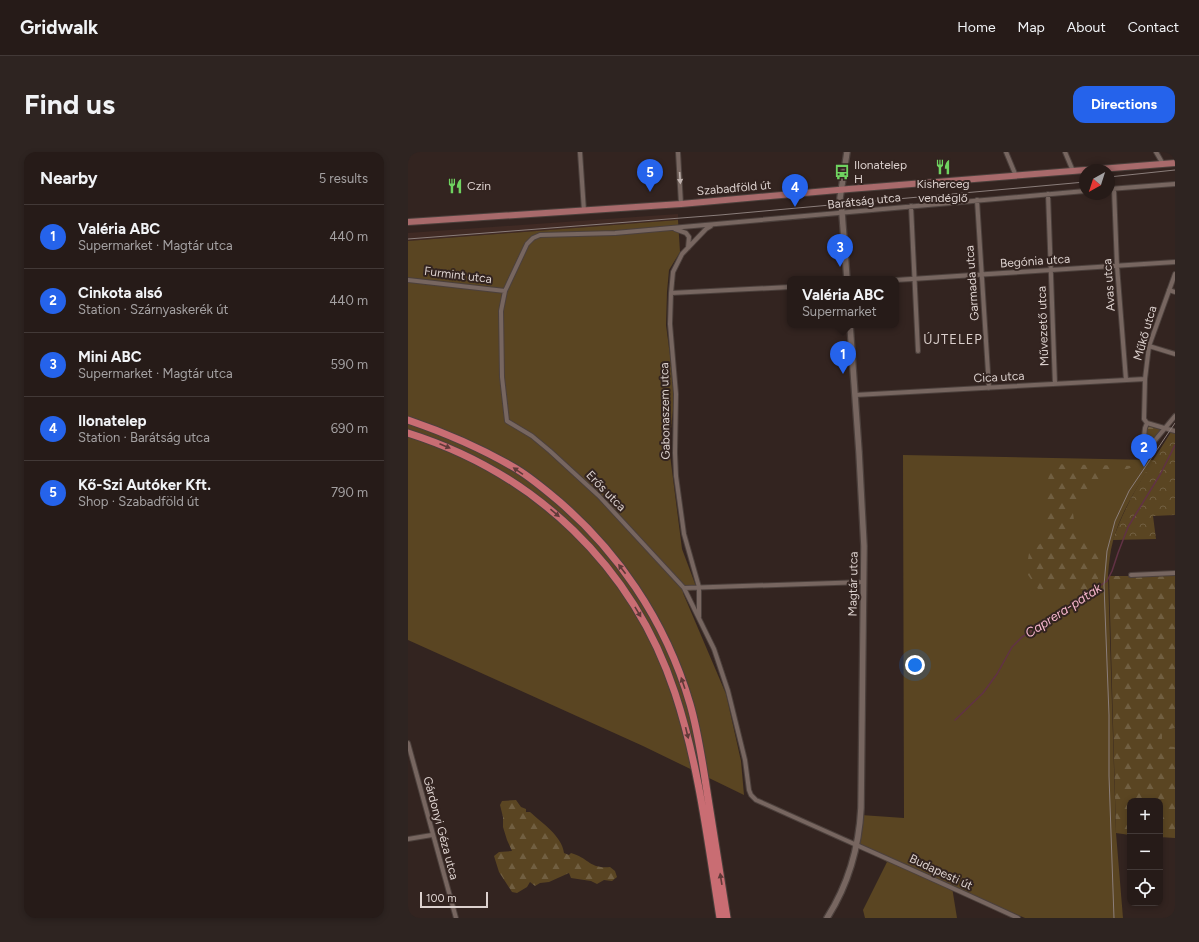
<!DOCTYPE html>
<meta charset="utf-8">
<style>
:root{--surface:#261b18;--page:#2e2421;--text:#f1f3f6;--muted:#a4a1a2;--line:#423937;--accent:#2563eb}
body{margin:0;font-family:Figtree,sans-serif;background:var(--page);color:var(--text)}
.controls{position:absolute;right:12px;bottom:12px;display:grid;overflow:hidden;border-radius:8px;box-shadow:0 2px 6px #0003}
.controls button{width:36px;height:36px;display:grid;place-items:center;padding:0;border:0;border-bottom:1px solid var(--line);background:var(--surface);color:var(--text);font:20px sans-serif}
.compass{position:absolute;left:671px;top:12px;width:36px;height:36px;border-radius:50%;background:var(--surface);box-shadow:0 2px 6px #0003;rotate:219deg}
.scale{position:absolute;left:12px;bottom:10px;width:68px;box-sizing:border-box;padding-left:4px;border:2px solid #dcd1ce;border-top:0;font-size:11px;line-height:14px;white-space:nowrap;color:#dcd1ce;-webkit-text-stroke:3px #332420;paint-order:stroke}
.you{position:absolute;left:507px;top:513px;width:14px;height:14px;margin:-10px;border:3px solid #fff;border-radius:50%;background:#1a73e8;box-shadow:0 0 0 6px #1a73e833}
.badge{display:grid;place-items:center;width:26px;height:26px;border-radius:50%;background:var(--accent);color:#fff;font-size:13px;font-weight:700}
.pin{position:absolute;translate:-50% -33px;filter:drop-shadow(0 1px 2px #0008)}
.pin::after{content:'';position:absolute;top:21px;width:14px;height:12px;background:inherit;clip-path:polygon(0 0,100% 0,50% 100%)}
.popup{position:absolute;left:379px;top:124px;width:112px;height:52px;box-sizing:border-box;display:grid;place-content:center;border-radius:8px;background:var(--surface);filter:drop-shadow(0 1px 3px #0005);font-size:13px;white-space:nowrap;color:var(--muted)}
.popup b{font-size:15px;color:var(--text)}
.popup::after{content:'';position:absolute;left:50%;top:100%;margin-left:-8px;border:8px solid transparent;border-top-color:var(--surface)}
.list{margin:0;padding:0;list-style:none}
h2{display:flex;justify-content:space-between;align-items:center;height:52px;margin:0;padding:0 16px;font-size:17px}
h2 small{font-size:13px;font-weight:400;color:var(--muted)}
.list li{display:grid;grid-template-columns:26px 1fr auto;gap:12px;align-items:center;box-sizing:border-box;height:64px;padding:0 16px;border-top:1px solid var(--line)}
.list b{display:block;font-size:15px;white-space:nowrap}
.list p{margin:0;font-size:13px;white-space:nowrap;color:var(--muted)}
.list em{font-size:13px;font-style:normal;color:var(--muted)}
.icon{flex:none;width:22px;height:22px;fill:none;stroke:currentColor;stroke-width:2;stroke-linecap:round;stroke-linejoin:round}
.map{position:relative;flex:none;width:767px;height:766px;overflow:hidden;border-radius:12px}
header{display:flex;align-items:center;gap:24px;box-sizing:border-box;height:56px;padding:0 20px;background:var(--surface);border-bottom:1px solid var(--line)}
header strong{font-size:19px}
nav{display:flex;gap:22px;margin-inline-start:auto;font-size:14px}
.intro{display:flex;align-items:center;justify-content:space-between;box-sizing:border-box;height:96px;padding:0 24px}
h1{margin:0;font-size:28px}
.button{padding:10px 18px;border-radius:12px;background:var(--accent);color:#fff;font-size:14px;font-weight:700}
main{display:flex;gap:24px;padding:0 24px}
aside{flex:1;background:var(--surface);border-radius:12px;box-shadow:0 2px 6px #0003}
.map>svg:first-child{display:block}
</style>
<header>
<strong>Gridwalk</strong>
<nav><a>Home</a><a>Map</a><a>About</a><a>Contact</a></nav>
</header>
<div class="intro"><h1>Find us</h1><a class="button">Directions</a></div>
<main>
<aside>
<h2>Nearby<small>5 results</small></h2>
<ul class="list">
<li><span class="badge">1</span><div><b>Valéria ABC</b><p>Supermarket · Magtár utca</p></div><em>440 m</em></li>
<li><span class="badge">2</span><div><b>Cinkota alsó</b><p>Station · Szárnyaskerék út</p></div><em>440 m</em></li>
<li><span class="badge">3</span><div><b>Mini ABC</b><p>Supermarket · Magtár utca</p></div><em>590 m</em></li>
<li><span class="badge">4</span><div><b>Ilonatelep</b><p>Station · Barátság utca</p></div><em>690 m</em></li>
<li><span class="badge">5</span><div><b>Kő-Szi Autóker Kft.</b><p>Shop · Szabadföld út</p></div><em>790 m</em></li>
</ul>
</aside>
<div class="map">
<svg width="767" height="766" viewBox="0 0 767 766">
<defs>
<pattern id="forest-firs" width="22" height="20" patternUnits="userSpaceOnUse"><rect width="22" height="20" fill="#5a4522"/><path d="M5 1l3.5 6h-7zM16 11l3.5 6h-7z" fill="#715f41"/></pattern>
<pattern id="park-crowns" width="20" height="18" patternUnits="userSpaceOnUse"><rect width="20" height="18" fill="#5a4522"/><path d="M2 6a3 3 0 1 1 6 0M12 15a3 3 0 1 1 6 0" fill="none" stroke="#715f41"/></pattern>
</defs>
<rect width="100%" height="100%" fill="#332420"/>
<!-- built -->
<path fill="#402a24" d="M 270,62 L 270,68 L 0,89 L 0,81 Z"/>
<!-- green -->
<path fill="#5a4522" d="M 270,68 L 272,100 L 261,118 L 259,140 L 258,173 L 265,226 L 265,258 L 261,295 L 274,397 L 289,437 L 275,441 L 318,542 L 333,609 L 336,643 L 235,594 L 0,488 L 0,89 Z
M 495,303 L 746,308 C 730,334 713,359 705,389 C 702,400 701,411 700,423 L 708,681 L 715,766 L 617,766 L 544,735 L 549,766 L 457,766 L 455,758 L 479,710 L 452,695 L 453,663 L 496,666 Z
M 767,576 L 767,595 L 754,595 L 754,578 Z"/>
<!-- forest -->
<path fill="url(#forest-firs)" d="M 742,274 L 754,278 L 738,297 L 738,276 Z
M 642,312 L 728,314 L 693,326 L 674,341 L 665,361 L 668,382 L 695,391 L 691,412 L 689,441 L 672,439 L 653,443 L 630,437 L 618,420 L 621,401 L 638,387 L 639,371 L 637,354 Z
M 701,424 L 767,424 L 767,576 L 754,579 L 754,594 L 767,595 L 767,686 L 752,685 L 752,649 L 722,649 L 722,683 L 708,681 Z
M 108,648 L 113,655 L 118,657 L 118,660 L 122,660 C 134,671 154,684 156,701 L 161,703 L 163,701 C 181,706 181,717 202,715 L 207,719 L 209,725 L 204,729 L 196,728 L 189,732 L 183,729 L 163,726 L 161,721 L 141,730 L 132,731 L 127,734 L 122,730 L 119,735 L 109,741 L 104,740 L 91,720 L 86,704 L 91,700 L 104,699 L 99,688 L 95,675 L 95,665 L 92,653 L 94,649 Z"/>
<!-- park -->
<path fill="url(#park-crowns)" d="M 763,280 L 767,282 L 767,363 L 745,364 L 748,387 L 705,388 C 718,349 741,315 763,280 Z"/>
<g fill="none" stroke-linecap="round" stroke-linejoin="round">
<!-- stream -->
<path stroke="#613245" stroke-width="1.5" d="M 547,568 L 575,541 L 589,522 L 604,495 L 614,485 L 645,466 L 699,429 L 704,419 L 710,401 L 720,375 L 753,321 L 767,293"/>
<defs>
<path id="street" d="M 172,0 L 176,59
M 270,0 L 273,52
M 598,0 L 608,24
M 657,0 L 665,19
M 748,0 L 755,12
M 701,37 L 767,32
M 706,37 L 709,114 L 718,228
M 640,42 L 647,232
M 569,48 L 581,236
M 503,54 L 510,199
M 267,77 L 278,81 L 281,85 L 280,96
M 767,122 L 741,194 L 737,227 L 736,267 L 739,271 L 767,279
M 0,128 L 97,139
M 488,128 L 767,110
M 761,138 L 767,140
M 263,141 L 382,135
M 741,194 L 767,202
M 447,243 L 737,227
M 734,303 L 737,276 L 739,271
M 734,304 L 767,264
M 723,423 L 767,421
M 456,430 L 276,436 L 191,344 L 142,299 L 124,284 L 99,269 L 94,225 L 93,159 L 97,139 L 119,92 L 125,86 L 132,83 L 207,81 L 677,39
M 276,436 L 306,497 L 320,539 L 337,608 L 341,638 L 343,643 L 348,648 L 357,652 C 441,690 526,727 610,766
M 291,465 L 291,435 L 276,382 L 268,324 L 267,301 L 268,242 L 262,172 L 263,141 L 265,120 L 274,102 L 298,77 L 303,74
M 0,591 L 48,766
M 0,687 L 24,683"/>
<path id="secondary" d="M 439,127 L 434,61 L 432,46 L 439,0
M 419,766 C 440,733 451,695 453,656 L 456,394 L 451,300 L 442,173"/>
<path id="primary" d="M 679,18 L 767,11
M 0,70 L 273,52 L 441,37 L 677,18"/>
<path id="highway" d="M 0,268 C 38,281 73,296 107,316 C 119,323 130,332 141,341 C 208,395 258,469 282,552 C 291,583 295,615 300,646 C 306,686 313,726 319,766
M 0,281 C 127,321 225,414 267,541 C 291,614 300,691 312,766"/>
</defs>
<!-- street casing -->
<use href="#street" stroke="#4c403c" stroke-width="6"/>
<!-- secondary casing -->
<use href="#secondary" stroke="#4c403c" stroke-width="8"/>
<!-- primary casing -->
<use href="#primary" stroke="#4c403c" stroke-width="8"/>
<!-- highway casing -->
<use href="#highway" stroke="#4c403c" stroke-width="9"/>
<!-- street -->
<use href="#street" stroke="#776660" stroke-width="4"/>
<!-- secondary -->
<use href="#secondary" stroke="#776660" stroke-width="5.5"/>
<!-- primary -->
<use href="#primary" stroke="#a86a6b" stroke-width="6"/>
<!-- highway -->
<use href="#highway" stroke="#c96d73" stroke-width="7"/>
<!-- tram -->
<path stroke="#8b7e7b" stroke-width="1" d="M 701,25 L 767,18
M 0,87 L 312,63 L 677,30
M 706,766 L 701,624 L 701,563 L 696,433 L 699,399 L 707,369 L 721,339 L 767,271"/>
</g>
<!-- one-way arrows -->
<defs><path id="oneway-solid" d="M-6-.8H1V-3.2L6.5 0L1 3.2V.8H-6Z"/></defs>
<use fill="#beb1ad" href="#oneway-solid" transform="translate(272 26) rotate(86)"/>
<g fill="#603a39">
<use href="#oneway-solid" transform="translate(37 294) rotate(23)"/>
<use href="#oneway-solid" transform="translate(110 319) rotate(-146)"/>
<use href="#oneway-solid" transform="translate(147 361) rotate(40)"/>
<use href="#oneway-solid" transform="translate(214 417) rotate(-127)"/>
<use href="#oneway-solid" transform="translate(230 460) rotate(59)"/>
<use href="#oneway-solid" transform="translate(275 531) rotate(-109)"/>
<use href="#oneway-solid" transform="translate(279 581) rotate(76)"/>
<use href="#oneway-solid" transform="translate(313 727) rotate(-99)"/>
</g>
<!-- icons -->
<defs>
<symbol id="restaurant-bare" viewBox="-9 -9 18 18"><path d="M-5-6h1v4h1v-4h1v4h1v-4h1v5L-1.5 .5V6h-2V.5L-5-1ZM5-6V6H3V1.5H1.5Q1.5-4 5-6Z" fill="#6fd360" stroke="#332420" stroke-width="2.5" paint-order="stroke"/></symbol>
<symbol id="bus-bare" viewBox="-9 -9 18 18"><path d="M-5-6H5V4H4V6H2V4H-2V6H-4V4H-5ZM-3.5-4V0h7V-4ZM-3.5 1.2v1.5H-2V1.2ZM2 1.2v1.5H3.5V1.2Z" fill="#6fd360" stroke="#332420" stroke-width="2.5" paint-order="stroke"/></symbol>
</defs>
<g fill-rule="evenodd">
<use href="#restaurant-bare" x="524" y="4" width="22" height="22"/>
<use href="#bus-bare" x="423" y="9" width="22" height="22"/>
<use href="#restaurant-bare" x="36" y="23" width="22" height="22"/>
</g>
<g text-anchor="middle" stroke-width="4" stroke-linejoin="round" paint-order="stroke">
<!-- poi labels -->
<g font-size="12" fill="#dcd1ce" stroke="#332420" text-anchor="start">
<text x="446" y="17">Ilonatelep<tspan x="446" dy="14">H</tspan></text>
<text x="535" y="36" text-anchor="middle">Kisherceg<tspan x="535" dy="14">vendéglő</tspan></text>
<text x="59" y="38">Czin</text>
</g>
<!-- street labels -->
<g font-size="12" fill="#dcd1ce" stroke="#332420">
<text transform="translate(326 36) rotate(-5)" y="4">Szabadföld út</text>
<text transform="translate(456 49) rotate(-6)" y="4">Barátság utca</text>
<text transform="translate(627 109) rotate(-4)" y="4">Begónia utca</text>
<text transform="translate(50 123) rotate(7)" y="4">Furmint utca</text>
<text transform="translate(564 131) rotate(-94)" y="4">Garmada utca</text>
<text transform="translate(701 133) rotate(-94)" y="4">Avas utca</text>
<text transform="translate(635 174) rotate(-92)" y="4">Művezető utca</text>
<text transform="translate(737 181) rotate(-74)" y="4">Műkő utca</text>
<text transform="translate(591 225) rotate(-3)" y="4">Cica utca</text>
<text transform="translate(257 259) rotate(-91)" y="4">Gabonaszem utca</text>
<text transform="translate(198 339) rotate(46)" y="4">Erős utca</text>
<text transform="translate(445 432) rotate(-89)" y="4">Magtár utca</text>
<text transform="translate(33 676) rotate(75)" y="4">Gárdonyi Géza utca</text>
<text transform="translate(533 720) rotate(25)" y="4">Budapesti út</text>
</g>
<!-- neighbourhood labels -->
<g font-size="13" letter-spacing="1" fill="#dcd1ce" stroke="#332420">
<text x="545" y="192">ÚJTELEP</text>
</g>
<!-- water labels -->
<g font-size="13" font-style="italic" fill="#f7b6cd" stroke="#332420">
<text transform="translate(655 458) rotate(-33)" y="5">Caprera-patak</text>
</g>
</g>
</svg>
<div class="controls">
<button>+</button>
<button>−</button>
<button><svg class="icon" aria-label="locate" viewBox="0 0 24 24"><circle cx="12" cy="12" r="6"/><path d="M12 2v4M12 18v4M2 12h4M18 12h4"/></svg></button>
</div>
<svg class="compass" viewBox="-18 -18 36 36"><path d="M0-13l5 13h-10z" fill="#e53935"/><path d="M0 13l5-13h-10z" fill="#a4a1a2"/></svg>
<div class="scale">100 m</div>
<div class="you"></div>
<div class="pin badge" style="left:435px;top:222px">1</div>
<div class="popup"><b>Valéria ABC</b>Supermarket</div>
<div class="pin badge" style="left:736px;top:315px">2</div>
<div class="pin badge" style="left:432px;top:115px">3</div>
<div class="pin badge" style="left:387px;top:55px">4</div>
<div class="pin badge" style="left:242px;top:40px">5</div>
</div>
</main>
